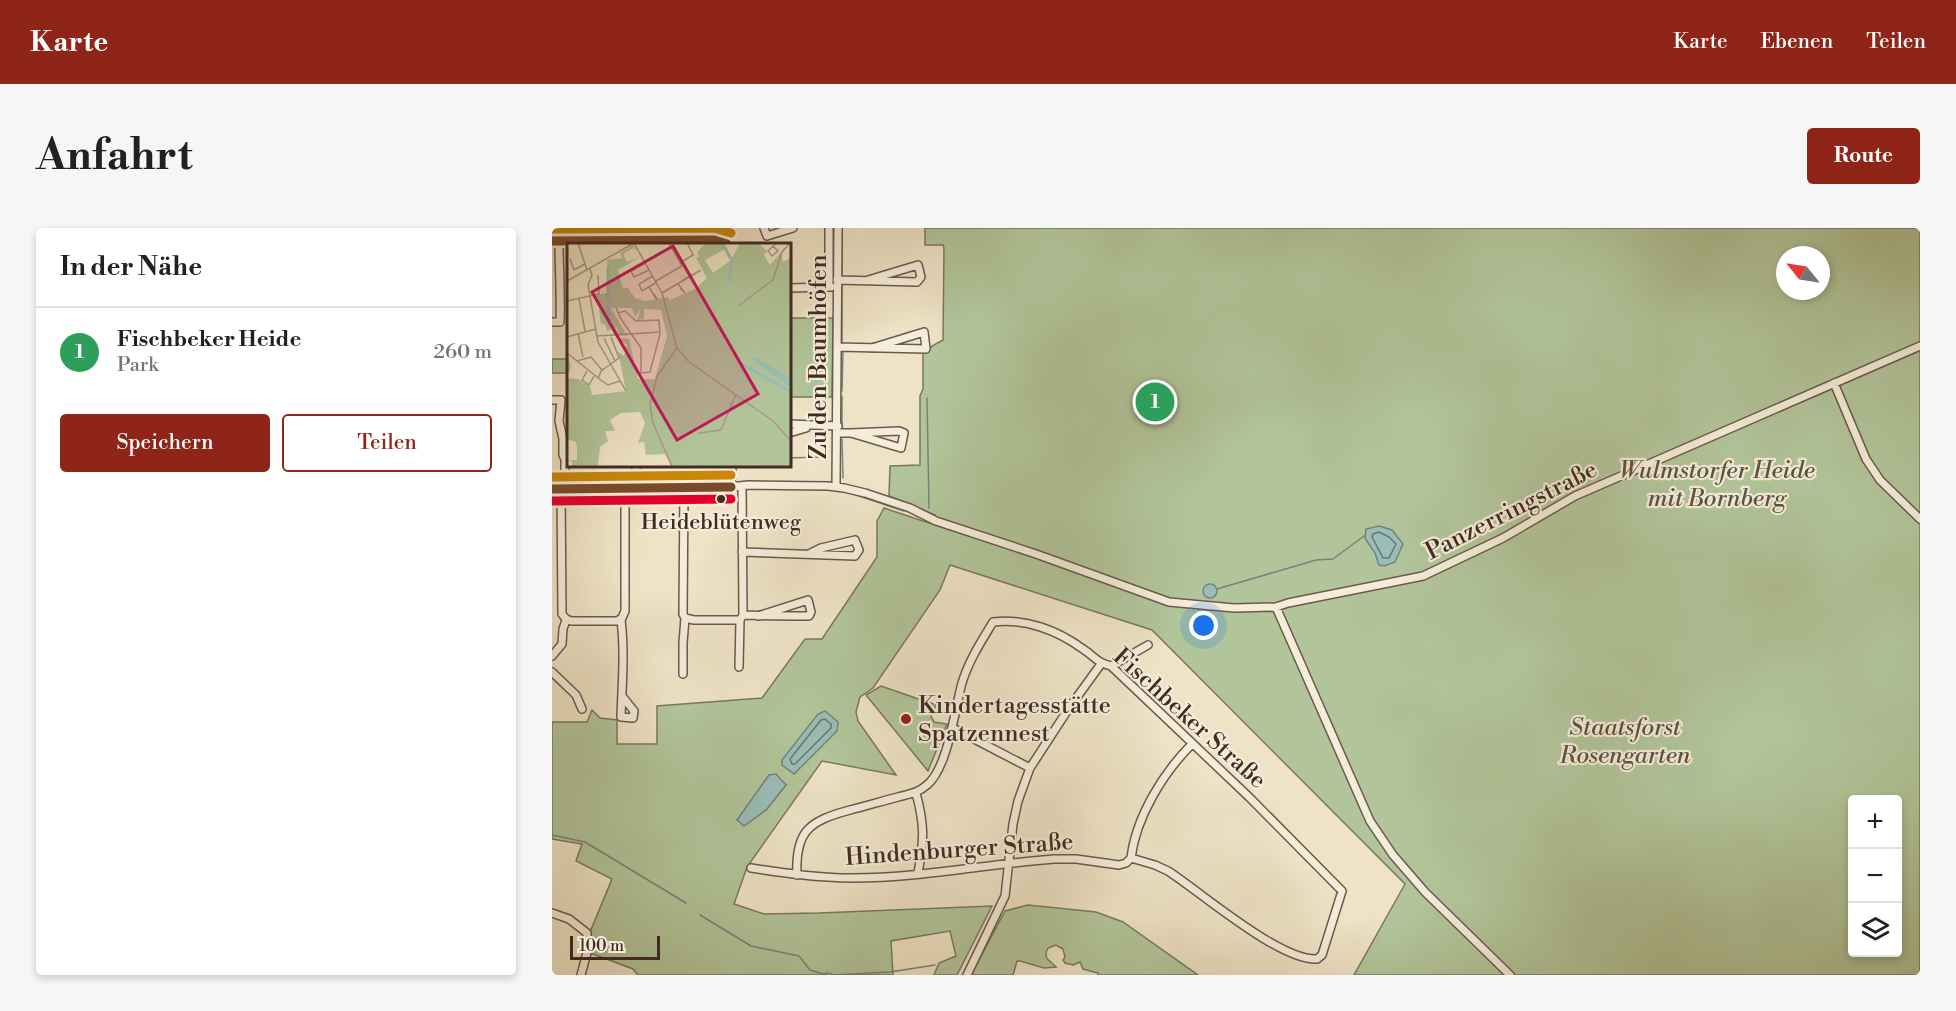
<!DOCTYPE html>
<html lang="de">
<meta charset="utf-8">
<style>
:root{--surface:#fff;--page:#f6f6f6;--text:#202124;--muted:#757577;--line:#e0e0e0;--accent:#8f2418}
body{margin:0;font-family:"Libre Bodoni",serif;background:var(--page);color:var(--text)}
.controls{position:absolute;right:18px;bottom:18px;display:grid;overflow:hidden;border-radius:6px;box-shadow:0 3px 9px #0003}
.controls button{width:54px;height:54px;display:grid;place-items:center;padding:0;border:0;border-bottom:2px solid var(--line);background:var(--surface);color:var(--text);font:30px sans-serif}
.compass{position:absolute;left:1224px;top:18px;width:54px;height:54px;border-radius:50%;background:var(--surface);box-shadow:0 3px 9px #0003;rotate:300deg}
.scale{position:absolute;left:18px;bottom:15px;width:90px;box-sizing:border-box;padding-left:6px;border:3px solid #412b23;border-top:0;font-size:16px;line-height:21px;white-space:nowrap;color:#412b23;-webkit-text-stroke:4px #f4edda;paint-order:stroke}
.you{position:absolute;left:652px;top:398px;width:21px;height:21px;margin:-15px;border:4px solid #fff;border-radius:50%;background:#1a73e8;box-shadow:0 0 0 9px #1a73e833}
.badge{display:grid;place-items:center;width:39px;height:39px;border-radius:50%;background:var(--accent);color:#fff;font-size:20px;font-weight:700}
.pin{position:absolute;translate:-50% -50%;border:3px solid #fff;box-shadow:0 2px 6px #0006}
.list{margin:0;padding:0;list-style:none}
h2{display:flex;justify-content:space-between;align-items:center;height:78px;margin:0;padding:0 24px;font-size:26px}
h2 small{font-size:20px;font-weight:400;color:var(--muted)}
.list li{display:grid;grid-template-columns:39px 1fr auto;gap:18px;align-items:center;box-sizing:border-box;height:90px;padding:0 24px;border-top:2px solid var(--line)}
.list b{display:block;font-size:22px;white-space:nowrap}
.list p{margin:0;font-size:20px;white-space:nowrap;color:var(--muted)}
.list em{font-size:20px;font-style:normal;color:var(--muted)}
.actions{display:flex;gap:12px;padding:18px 24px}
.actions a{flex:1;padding:14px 0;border:2px solid var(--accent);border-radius:6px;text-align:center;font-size:21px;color:var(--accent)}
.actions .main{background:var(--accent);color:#fff}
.icon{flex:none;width:33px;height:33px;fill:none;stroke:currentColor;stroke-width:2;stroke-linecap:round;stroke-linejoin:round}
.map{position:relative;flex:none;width:1368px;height:747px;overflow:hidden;border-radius:6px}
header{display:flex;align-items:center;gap:36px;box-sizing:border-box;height:84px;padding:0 30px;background:var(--accent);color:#fff}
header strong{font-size:28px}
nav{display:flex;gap:33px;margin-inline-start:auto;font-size:21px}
.intro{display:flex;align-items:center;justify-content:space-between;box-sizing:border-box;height:144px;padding:0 36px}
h1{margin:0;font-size:42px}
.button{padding:15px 27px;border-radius:6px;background:var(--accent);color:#fff;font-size:21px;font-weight:700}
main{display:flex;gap:36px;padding:0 36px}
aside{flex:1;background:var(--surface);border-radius:6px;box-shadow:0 3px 9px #0003}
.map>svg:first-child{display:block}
</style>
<header>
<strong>Karte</strong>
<nav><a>Karte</a><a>Ebenen</a><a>Teilen</a></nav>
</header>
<div class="intro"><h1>Anfahrt</h1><a class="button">Route</a></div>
<main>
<aside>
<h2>In der Nähe<small></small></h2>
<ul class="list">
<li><span class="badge" style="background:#2e9e5b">1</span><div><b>Fischbeker Heide</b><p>Park</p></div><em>260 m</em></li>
</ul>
<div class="actions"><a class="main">Speichern</a><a>Teilen</a></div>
</aside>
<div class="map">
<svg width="1368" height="747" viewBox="0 0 1368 747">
<rect width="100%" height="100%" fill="#eee3c6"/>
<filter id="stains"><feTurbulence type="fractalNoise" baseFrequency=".00333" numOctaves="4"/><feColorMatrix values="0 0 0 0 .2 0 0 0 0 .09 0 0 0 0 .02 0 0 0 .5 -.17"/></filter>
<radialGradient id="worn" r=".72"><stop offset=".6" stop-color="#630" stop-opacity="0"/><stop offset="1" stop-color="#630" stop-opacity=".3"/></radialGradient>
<!-- green -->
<path fill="#b2c59a" stroke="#7a785e" stroke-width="1.5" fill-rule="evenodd" d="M 373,0 L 1368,0 L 1368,747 L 802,747 L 853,656 L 600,402 L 398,337 L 388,362 L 321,460 L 308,469 L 304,484 L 306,493 L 344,547 L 270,533 L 195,639 L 182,676 L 212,686 L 267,685 L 440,678 L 405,747 L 382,747 L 387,735 L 404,728 L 398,703 L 339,713 L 341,747 L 283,747 L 274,745 L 273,747 L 86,747 L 81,741 L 38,725 L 38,704 L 60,651 L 24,633 L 30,616 L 0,611 L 0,494 L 35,494 L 40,482 L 48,490 L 65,492 L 65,516 L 105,516 L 105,478 L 210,470 L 253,411 L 270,411 L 325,329 L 325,293 L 332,280 L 380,296 L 383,287 L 337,268 L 338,238 L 368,237 L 368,168 L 371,161 L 371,125 L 375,124 L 380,118 L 391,112 L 392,20 L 391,17 L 373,17 ZM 1233,27 L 1269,27 L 1269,63 L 1233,63 ZM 871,348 L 872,351 L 736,378 C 706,386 676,383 646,381 L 645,378 L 724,379 ZM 217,547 L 234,557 L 214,582 L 186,592 ZM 1300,572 L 1346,572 L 1346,724 L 1300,724 Z
M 237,90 L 281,90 L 280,169 L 237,169 Z
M 0,131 L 16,131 L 16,145 L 0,145 Z
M 329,458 L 384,477 L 379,488 L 382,494 L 395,496 L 376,543 L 314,467 Z
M 476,677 L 544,684 L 571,694 L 646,747 L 546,747 L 546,745 L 531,741 L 528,734 L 521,737 L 513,735 L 511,732 L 513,729 L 511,721 L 504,717 L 496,720 C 490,731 499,733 504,739 L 492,740 L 468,733 L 465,733 L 461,747 L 419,747 L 453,683 Z"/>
<!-- water -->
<path fill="#99beb8" stroke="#76837c" stroke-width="1.5" d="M 827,298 L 840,302 L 851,316 L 843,334 L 832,338 L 827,337 L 823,325 L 813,310 L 814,301 Z
M651 363a7 7 0 1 1 14 0a7 7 0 1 1-14 0Z
M 273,483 L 286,494 L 285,503 L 242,546 L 230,537 L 230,532 L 266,486 Z
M 224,546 L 234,557 L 214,582 L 192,598 L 185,592 L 217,547 Z"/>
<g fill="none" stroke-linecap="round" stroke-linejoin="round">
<!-- shore -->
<path stroke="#6d746e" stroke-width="1.5" d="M 827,304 L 837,309 L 844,316 L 837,330 L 831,330 L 820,309 L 821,306 Z
M 273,491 L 279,496 L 279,500 L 243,536 L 240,536 L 238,531 L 269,492 Z"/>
<!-- stream -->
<path stroke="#76837c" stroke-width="1.5" d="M 290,0 L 290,45
M 290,57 L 290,116
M 290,163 L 291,124
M 290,168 L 290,200
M 375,170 L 377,280
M 290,211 L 291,250
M 237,230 L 269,229
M 298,265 L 352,283
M 665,361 L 764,332 L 781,331 L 812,308
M 0,607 L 33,614 L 134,675
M 148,687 L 199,718 L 247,728 L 258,742 L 275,747
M 282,747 L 338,744 L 383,737"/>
<defs>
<path id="street" d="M 85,0 L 85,13
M 147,0 L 147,12
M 212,0 L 215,8 L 241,0
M 277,0 L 277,59
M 0,13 L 162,12 L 175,16
M 23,13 L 23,0
M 285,52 L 365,54 L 369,49 L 366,37 L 316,52
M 237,60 L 279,59
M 0,94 L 8,94 C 9,67 7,40 7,13
M 285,119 L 374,121 L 372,104 L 320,120
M 1282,155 L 1314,231 L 1328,252 L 1368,291
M 0,172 L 9,172 L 7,193 L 11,211 L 11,227 L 13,231 L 13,261
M 237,196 L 286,198
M 237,205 L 254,200
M 286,205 L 299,205 L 349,220 L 352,205 L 347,203 L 299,205
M 179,259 L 180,237
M 284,259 L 286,0
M 132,260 L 131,386 L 133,390 L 142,392 L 188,392 L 191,387 L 190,258
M 0,261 L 169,260 L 196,257 L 276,258 L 292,260 L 313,265 L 358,280 L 384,293 L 484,326 L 617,374 L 682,380 L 724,379 L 736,375 L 871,348 L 951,310 L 1023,268 L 1368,118
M 9,261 L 10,386 L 14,391 L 19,393 L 65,393 L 70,390 L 73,383 L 73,261
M 83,261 L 84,237
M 190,324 L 303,328 L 307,322 L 303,312 L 269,320 L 259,325
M 724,379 L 818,593 L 841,627 L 873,664 L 958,747
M 191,387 C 213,388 235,388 257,388 L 259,384 L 256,372 L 206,388
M 69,392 C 73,424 70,457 69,489 L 81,490 L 82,483 L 70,468
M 0,428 L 10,416 L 11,401 L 14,392
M 559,438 L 596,417
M 187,439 L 188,392
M 0,444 L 24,467 L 30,481
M 131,446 L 131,415 L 133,390
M 401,500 L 478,540
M 364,565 C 373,598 372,613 366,645
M 579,630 C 584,589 611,545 640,516
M 199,640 C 232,645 266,650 300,650 C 368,650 435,636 502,631 L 524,631 L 567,637 L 574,635 L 579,630 L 603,637 L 616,643 C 650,665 728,733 765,731 L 770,727 L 790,663 L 697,569 L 559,438 C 545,435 542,428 531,421 C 505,402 473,390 441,394 C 429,414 417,432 410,455 C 403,480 396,540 375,557 C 366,565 357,566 346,569 C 330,573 314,578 298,582 C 257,593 243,603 245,647
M 0,685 L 17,691 L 35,705 L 36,721 L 29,747
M 415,747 L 453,668 L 461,596 L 466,573 L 478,540 L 517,480 L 549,436"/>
</defs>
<!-- street casing -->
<use href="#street" stroke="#6c594c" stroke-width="10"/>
<!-- street -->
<use href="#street" stroke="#f4edda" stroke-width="7"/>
<defs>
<path id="bus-1" d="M 0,13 L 162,12 L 175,16
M 0,261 L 179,259"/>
<path id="bus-2" d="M 0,273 L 179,271"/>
<path id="bus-3" d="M 0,1 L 162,0 L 179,5
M 0,249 L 179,247"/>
</defs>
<!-- bus-1 casing -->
<use href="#bus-1" stroke="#f4edda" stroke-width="14"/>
<!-- bus-2 casing -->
<use href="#bus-2" stroke="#f4edda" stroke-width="14"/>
<!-- bus-3 casing -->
<use href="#bus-3" stroke="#f4edda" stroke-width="14"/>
<!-- bus-1 -->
<use href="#bus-1" stroke="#7a4b2a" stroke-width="9"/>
<!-- bus-2 -->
<use href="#bus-2" stroke="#e4002b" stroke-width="9"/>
<!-- bus-3 -->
<use href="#bus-3" stroke="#ca8709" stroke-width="9"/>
</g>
<!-- markers -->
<circle fill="#412b23" stroke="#f4edda" stroke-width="2" cx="169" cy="271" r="5"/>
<circle fill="#8f2418" stroke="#f4edda" stroke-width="2" cx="354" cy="491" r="6"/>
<g text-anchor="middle" stroke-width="4.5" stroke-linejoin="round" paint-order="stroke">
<!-- bus labels -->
<g font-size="22" fill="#412b23" stroke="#f4edda">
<text x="169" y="301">Heideblütenweg</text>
</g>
<!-- street labels -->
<g font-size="24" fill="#412b23" stroke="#f4edda">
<text transform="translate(266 129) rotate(-90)" y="8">Zu den Baumhöfen</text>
<text transform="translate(959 282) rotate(-27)" y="8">Panzerringstraße</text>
<text transform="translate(638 490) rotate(42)" y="8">Fischbeker Straße</text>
<text transform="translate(407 621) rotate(-4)" y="8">Hindenburger Straße</text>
</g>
<!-- park labels -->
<g font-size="24" font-style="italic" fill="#5d5241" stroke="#f4edda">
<text x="1165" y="250">Wulmstorfer Heide<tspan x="1165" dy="28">mit Bornberg</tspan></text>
<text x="1073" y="507">Staatsforst<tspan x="1073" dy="28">Rosengarten</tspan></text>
</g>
<!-- poi labels -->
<g font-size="24" fill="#412b23" stroke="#f4edda" text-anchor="start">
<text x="366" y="485">Kindertagesstätte<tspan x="366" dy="28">Spatzennest</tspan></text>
</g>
</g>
<!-- overview -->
<g transform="translate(15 15)">
<rect width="224" height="224" fill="#eee3c6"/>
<path d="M 139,0 L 157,0 L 165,15 L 173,0 L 191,0 L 200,8 L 197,12 L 203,22 L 214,9 L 216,19 L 223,15 L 223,223 L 104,223 L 98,211 L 79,212 L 77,199 L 71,200 L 78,180 L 73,169 L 54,170 L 43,177 L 48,188 L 38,188 L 41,198 L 33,204 L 31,223 L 5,223 L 5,218 L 0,217 L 10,217 L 10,205 L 9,199 L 0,196 L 0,118 L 1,111 L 4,124 L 0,135 L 11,136 L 23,144 L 25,152 L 59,148 L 51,108 L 57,113 L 60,102 L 51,95 L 62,96 L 71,136 L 88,136 L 100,93 L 94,67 L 77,66 L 77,76 L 70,77 L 74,65 L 68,74 L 65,65 L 44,65 L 60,93 L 52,92 L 50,84 L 40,88 L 38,81 L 34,81 L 30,52 L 39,50 L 41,44 L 40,17 L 56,15 L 53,10 L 66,2 L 70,8 L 66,5 L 56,11 L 60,19 L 73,14 L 51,27 L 56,46 L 60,44 L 68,55 L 78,58 L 101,54 L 103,57 L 128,46 L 140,35 L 129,15 L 132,14 L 130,9 ZM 158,6 L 164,17 L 146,30 L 138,17 Z" fill="#b2c59a" fill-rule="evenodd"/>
<path fill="none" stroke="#99beb8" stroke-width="3" d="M 155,0 L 164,16M 165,17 L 162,33 L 165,38M 41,59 L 41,24M 41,62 L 42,79 L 49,89M 186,115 L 224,142M 190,117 L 224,137M 175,121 L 224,149"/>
<path fill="none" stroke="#a99985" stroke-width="1.5" d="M 11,0 L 20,27M 67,0 L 95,50 L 110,105 L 122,119 L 206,178 L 224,198M 206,3 L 211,8 L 205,13 L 201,8 L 206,3 L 209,1 L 209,0M 3,16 L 7,27 L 18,21M 78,20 L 64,28 L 67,34 L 82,27M 113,20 L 126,12 L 120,0M 23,26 L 25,32 L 21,42 L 31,99 L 59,148M 86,33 L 72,41 L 75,48 L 90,39M 0,38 L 67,0M 89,38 L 115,23 L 102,0M 111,41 L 118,50 L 113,45M 82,44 L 89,56 L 90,56 L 87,51M 95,50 L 134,27 L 116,37M 12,56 L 18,88M 0,58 L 32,51 L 31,32M 171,63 L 206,37 L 215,9 L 223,0M 49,64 L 51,70 L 54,76 L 74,105 L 74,130 L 83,129 L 93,91 L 92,77 L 69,78 L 58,68 L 51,70M 11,90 L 16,114M 30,93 L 93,89M 0,94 L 29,86M 37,95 L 48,118M 0,110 L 35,138 L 41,142 L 53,138M 10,118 L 24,114 L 35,127M 20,128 L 15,137 L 22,142 L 27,133M 31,136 L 34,128 L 52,115 L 44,94M 132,190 L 154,187 L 169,151M 105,223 L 86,180 L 83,162 L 90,133 L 110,105"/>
<path fill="#c2185b" fill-opacity="0.15" stroke="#c2185b" stroke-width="3" d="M 106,3 L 191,151 L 110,197 L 25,49 Z"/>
<rect width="224" height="224" fill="none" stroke="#412b23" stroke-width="3"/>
</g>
<rect width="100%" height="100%" filter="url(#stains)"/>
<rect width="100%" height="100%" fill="url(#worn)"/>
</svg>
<div class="controls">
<button>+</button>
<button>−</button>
<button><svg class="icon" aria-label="layers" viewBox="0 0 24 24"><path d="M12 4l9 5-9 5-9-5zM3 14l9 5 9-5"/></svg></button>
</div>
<svg class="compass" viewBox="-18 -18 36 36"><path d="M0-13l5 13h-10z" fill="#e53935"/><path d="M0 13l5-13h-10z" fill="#757577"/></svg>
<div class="scale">100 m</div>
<div class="you"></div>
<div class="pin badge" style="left:603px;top:174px;background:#2e9e5b">1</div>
</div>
</main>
